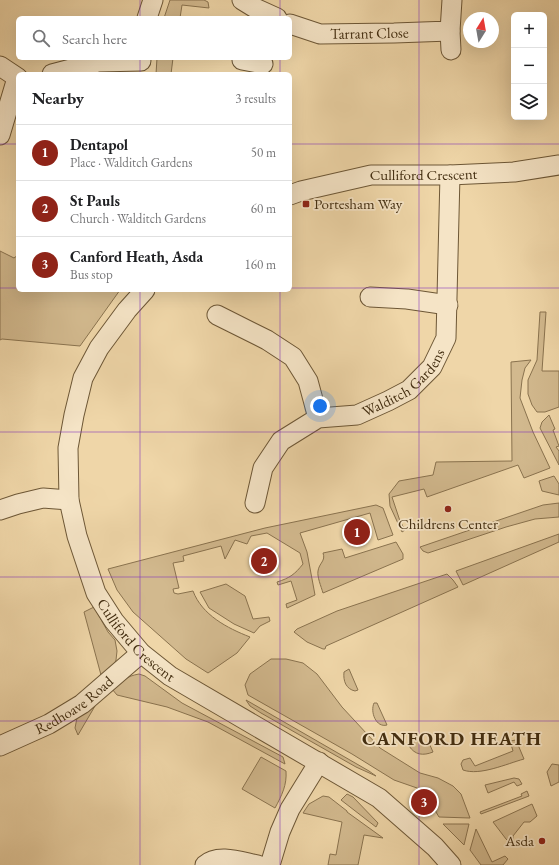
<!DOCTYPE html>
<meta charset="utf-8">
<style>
:root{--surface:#fff;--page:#f6f6f6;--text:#202124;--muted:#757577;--line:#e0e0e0;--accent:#8f2418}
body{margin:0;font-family:"EB Garamond",serif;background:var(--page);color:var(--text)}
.controls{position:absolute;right:12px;top:12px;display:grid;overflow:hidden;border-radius:6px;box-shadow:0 4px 16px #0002}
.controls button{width:36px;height:36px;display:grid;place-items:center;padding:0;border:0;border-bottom:1px solid var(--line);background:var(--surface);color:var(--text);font:20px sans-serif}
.compass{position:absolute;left:463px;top:12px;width:36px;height:36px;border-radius:50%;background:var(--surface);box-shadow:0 4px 16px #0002;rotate:11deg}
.you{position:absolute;left:320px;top:406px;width:14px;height:14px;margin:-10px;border:3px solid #fff;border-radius:50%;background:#1a73e8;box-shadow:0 0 0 6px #1a73e833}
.badge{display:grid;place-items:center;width:26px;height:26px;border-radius:50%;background:var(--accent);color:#fff;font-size:13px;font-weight:700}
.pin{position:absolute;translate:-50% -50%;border:2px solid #fff;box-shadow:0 1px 4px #0006}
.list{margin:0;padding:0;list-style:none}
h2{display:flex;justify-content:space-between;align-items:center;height:52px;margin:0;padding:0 16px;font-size:17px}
h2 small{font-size:13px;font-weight:400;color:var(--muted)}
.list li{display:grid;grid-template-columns:26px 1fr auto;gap:12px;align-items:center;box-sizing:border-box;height:56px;padding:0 16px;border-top:1px solid var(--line)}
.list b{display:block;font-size:15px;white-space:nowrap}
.list p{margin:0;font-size:13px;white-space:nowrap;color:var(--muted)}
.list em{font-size:13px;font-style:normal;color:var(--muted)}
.icon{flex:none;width:22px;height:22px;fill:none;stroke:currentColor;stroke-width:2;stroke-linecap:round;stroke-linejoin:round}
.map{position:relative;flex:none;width:559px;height:865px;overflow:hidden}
.search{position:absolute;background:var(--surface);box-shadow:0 4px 16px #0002;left:16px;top:16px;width:276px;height:44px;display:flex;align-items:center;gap:10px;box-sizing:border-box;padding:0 14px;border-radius:6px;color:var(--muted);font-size:15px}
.panel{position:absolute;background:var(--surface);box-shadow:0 4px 16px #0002;left:16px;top:72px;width:276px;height:220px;border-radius:6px}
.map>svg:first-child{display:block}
</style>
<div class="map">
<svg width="559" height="865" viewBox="0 0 559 865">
<rect width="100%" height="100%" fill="#efd6a8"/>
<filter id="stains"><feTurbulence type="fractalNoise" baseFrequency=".005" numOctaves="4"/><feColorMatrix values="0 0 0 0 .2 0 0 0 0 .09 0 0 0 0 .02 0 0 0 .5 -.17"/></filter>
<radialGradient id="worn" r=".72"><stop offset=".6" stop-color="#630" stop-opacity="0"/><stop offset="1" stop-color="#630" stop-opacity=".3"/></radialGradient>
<!-- green -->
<path fill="#d2b98e" stroke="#8a734f" d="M 170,0 L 204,0 L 208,2 L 209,8 L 182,5 L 180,18 L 164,18 Z
M 157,58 L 173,58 L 171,74 L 156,74 Z
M 0,251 L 14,258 L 18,255 L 18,290 L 120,290 L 80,346 L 2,339 L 0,340 Z
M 540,312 L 546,312 L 542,371 L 559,371 L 559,407 L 545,412 L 537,412 L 532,405 L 528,394 L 528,380 L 537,360 Z
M 531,360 L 525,368 L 522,380 L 520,398 L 533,432 L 550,468 L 524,478 L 518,465 L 427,497 L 424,489 L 392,497 L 400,521 L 405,530 L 402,532 L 390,506 L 389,494 L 399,481 L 433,475 L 436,462 L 512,461 L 511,362 Z
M 549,415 L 555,429 L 553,430 L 559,446 L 556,447 L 559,451 L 559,465 L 540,428 L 542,422 Z
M 554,476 L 559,484 L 559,495 L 542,491 L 539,481 Z
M 559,503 L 559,517 L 535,519 L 506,527 L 428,553 L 423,551 L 420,547 L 543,505 Z
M 376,505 L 383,508 L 393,535 L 378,540 L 370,513 L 300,533 L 307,552 L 315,595 L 287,608 L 286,604 L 297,600 L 291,581 L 278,585 L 277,582 C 290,578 295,574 303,564 L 300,553 L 267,533 L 251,536 L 247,544 L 235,540 L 225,559 L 221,546 L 183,556 L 184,561 L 173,563 L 179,588 L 173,589 L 174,593 L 178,594 L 193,591 C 202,615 227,628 250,637 L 237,653 L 208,673 L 186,659 L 133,612 L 117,590 L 108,569 L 265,528 Z
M 559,534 L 559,542 L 463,585 L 456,571 Z
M 396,542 L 403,554 L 403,559 L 323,593 C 321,586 317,577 318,571 C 319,563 326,561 323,553 L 342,549 L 345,558 Z
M 447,574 L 453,580 L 458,587 L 326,646 L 325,649 L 323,649 L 307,642 L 294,632 L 297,629 L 337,611 Z
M 226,584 L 245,596 L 253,619 L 269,617 L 270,621 L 260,626 L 254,633 L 234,624 L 209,608 L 200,592 Z
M 94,607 L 108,632 L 115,640 L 117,651 L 116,660 L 112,670 L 101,675 L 84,612 Z
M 271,659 L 286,659 L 303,663 L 317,674 L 342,707 L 380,748 L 420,773 L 438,778 L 453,786 L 461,794 L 470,818 L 439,817 L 436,812 L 432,798 L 417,788 L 394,780 L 352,754 L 248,695 L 245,685 L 250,674 Z
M 349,669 L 358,690 L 355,691 C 346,689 343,681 344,672 Z
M 139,674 L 145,676 L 182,703 L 283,757 L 285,764 L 208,722 L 167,707 L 117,695 L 112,689 C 121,681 127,676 139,674 Z
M 246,700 L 369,771 L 376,776 L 356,767 L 261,713 L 250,706 Z
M 374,703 L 377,703 L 387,725 C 376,728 370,712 374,703 Z
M 95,706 L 78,735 L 75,728 L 77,718 Z
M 419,734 L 424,744 L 429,743 L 433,752 C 423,756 415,755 409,746 C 410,738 413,737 419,734 Z
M 516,740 L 524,759 C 506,764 480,776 463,770 L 461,764 L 463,760 L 470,758 L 475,766 L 513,751 L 510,741 Z
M 261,757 L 286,771 C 287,785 282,795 275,808 L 242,789 Z
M 552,764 L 559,765 L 559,782 L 551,786 L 547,772 Z
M 514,778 L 519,779 L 522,784 L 517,786 L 514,782 L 488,793 L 485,785 Z
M 527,791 L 529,796 L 481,814 L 480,812 L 522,796 L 521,794 Z
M 347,794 L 353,797 L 378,823 L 376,827 L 341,800 Z
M 323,796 L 329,797 L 347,811 L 347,812 L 383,838 L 364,835 L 358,865 L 328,865 L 330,854 L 336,855 L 342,822 L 303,813 L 309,804 Z
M 532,804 L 537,816 L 530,822 L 524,822 L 513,836 L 513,842 L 510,843 L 506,839 L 493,822 Z
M 443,824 L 469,824 L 464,845 Z
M 476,829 L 492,862 L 505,856 L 508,859 L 503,865 L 481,865 L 470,850 Z"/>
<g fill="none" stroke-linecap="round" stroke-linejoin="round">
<defs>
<g id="minor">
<path d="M 242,0 L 255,8 L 277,18"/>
<path d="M 147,18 L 153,0"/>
<path id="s1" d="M 290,24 L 320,34 L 394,33 L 450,31 L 452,0"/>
<path d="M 450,31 L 451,50"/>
<path d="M 242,60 L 263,64"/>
<path d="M 0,66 L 18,78"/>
<path d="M 52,74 L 98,62 L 141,61"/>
<path d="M 0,135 L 17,78"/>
<path id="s2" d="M 290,195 L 301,191 L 371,175 L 450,175 L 514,172 L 559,165"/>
<path id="s3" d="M 145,290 L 127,310 L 99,348 L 83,378 L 74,415 L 68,448 L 69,500 L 77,536 L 96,593 L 114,621 L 141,653 L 170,676 L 379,798 L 435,847 L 451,865"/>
<path d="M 370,297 L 407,299 L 448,305"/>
<path d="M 217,315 L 267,340 L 293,357 L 308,381 L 318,418"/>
<path id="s4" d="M 255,503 L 263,468 L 281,441 L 318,418 L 357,415 L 388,401 L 409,390 L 432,367 L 446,338 L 450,175"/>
<path d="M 0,510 L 18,504 L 43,498 L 69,500"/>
<path id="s5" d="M 0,746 L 49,724 L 82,704 L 141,653"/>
<path d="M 205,865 C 218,853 242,862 258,865"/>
<path d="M 270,865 L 280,832 L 290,809 L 319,762"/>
</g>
</defs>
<!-- minor casing -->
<use href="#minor" stroke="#6d5736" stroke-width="21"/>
<!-- minor -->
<use href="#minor" stroke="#f5e4c6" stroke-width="19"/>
</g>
<!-- grid -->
<path fill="none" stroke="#7b2cbf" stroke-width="1" stroke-opacity="0.55" d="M 140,0 L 140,18M 280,0 L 280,18M 419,0 L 419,865M 140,58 L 140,74M 280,58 L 280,74M 0,144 L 18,144M 290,144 L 559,144M 0,288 L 18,288M 290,288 L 559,288M 140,290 L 140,865M 280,290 L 280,865M 0,432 L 559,432M 0,577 L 559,577M 0,721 L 559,721"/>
<!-- markers -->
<g fill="#8f2418" stroke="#f5e4c6" stroke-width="1.5">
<rect x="302" y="200" width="8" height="8" rx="2"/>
<circle cx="448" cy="509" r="4"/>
<circle cx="542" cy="841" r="4"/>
</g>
<g text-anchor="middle" stroke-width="3.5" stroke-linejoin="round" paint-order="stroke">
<!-- street labels -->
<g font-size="15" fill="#422d10" stroke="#f5e4c6">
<text dy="5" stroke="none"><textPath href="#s1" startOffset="81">Tarrant Close</textPath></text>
<text dy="5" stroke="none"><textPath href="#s2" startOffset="136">Culliford Crescent</textPath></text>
<text dy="5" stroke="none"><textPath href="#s4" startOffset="209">Walditch Gardens</textPath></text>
<text dy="5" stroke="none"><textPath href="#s3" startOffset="391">Culliford Crescent</textPath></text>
<text dy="5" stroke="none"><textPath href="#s5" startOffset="85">Redhoave Road</textPath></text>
</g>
<!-- poi labels -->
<g font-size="15" fill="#422d10" stroke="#f5e4c6" text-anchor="start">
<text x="314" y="209">Portesham Way</text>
<text x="448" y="529" text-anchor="middle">Childrens Center</text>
<text x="534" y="846" text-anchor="end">Asda</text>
</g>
<!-- district labels -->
<g font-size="19" font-weight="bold" letter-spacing="1" fill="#422d10" stroke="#f5e4c6">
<text x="452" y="745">CANFORD HEATH</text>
</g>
</g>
<rect width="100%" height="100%" filter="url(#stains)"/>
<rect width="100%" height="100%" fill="url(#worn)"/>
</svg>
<div class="controls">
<button>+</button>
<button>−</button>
<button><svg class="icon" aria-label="layers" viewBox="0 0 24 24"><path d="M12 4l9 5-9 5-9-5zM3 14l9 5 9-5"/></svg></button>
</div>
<svg class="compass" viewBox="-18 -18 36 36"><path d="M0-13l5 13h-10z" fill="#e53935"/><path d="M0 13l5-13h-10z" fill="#757577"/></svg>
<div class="you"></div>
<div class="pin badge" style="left:357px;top:532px">1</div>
<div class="pin badge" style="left:264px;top:561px">2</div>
<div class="pin badge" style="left:424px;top:802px">3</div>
<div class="search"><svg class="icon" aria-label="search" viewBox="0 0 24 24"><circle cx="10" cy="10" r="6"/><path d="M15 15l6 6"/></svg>Search here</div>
<section class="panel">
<h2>Nearby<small>3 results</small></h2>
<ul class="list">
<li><span class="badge">1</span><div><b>Dentapol</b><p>Place · Walditch Gardens</p></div><em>50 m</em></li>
<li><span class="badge">2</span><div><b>St Pauls</b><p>Church · Walditch Gardens</p></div><em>60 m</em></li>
<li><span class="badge">3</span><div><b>Canford Heath, Asda</b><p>Bus stop</p></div><em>160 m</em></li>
</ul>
</section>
</div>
